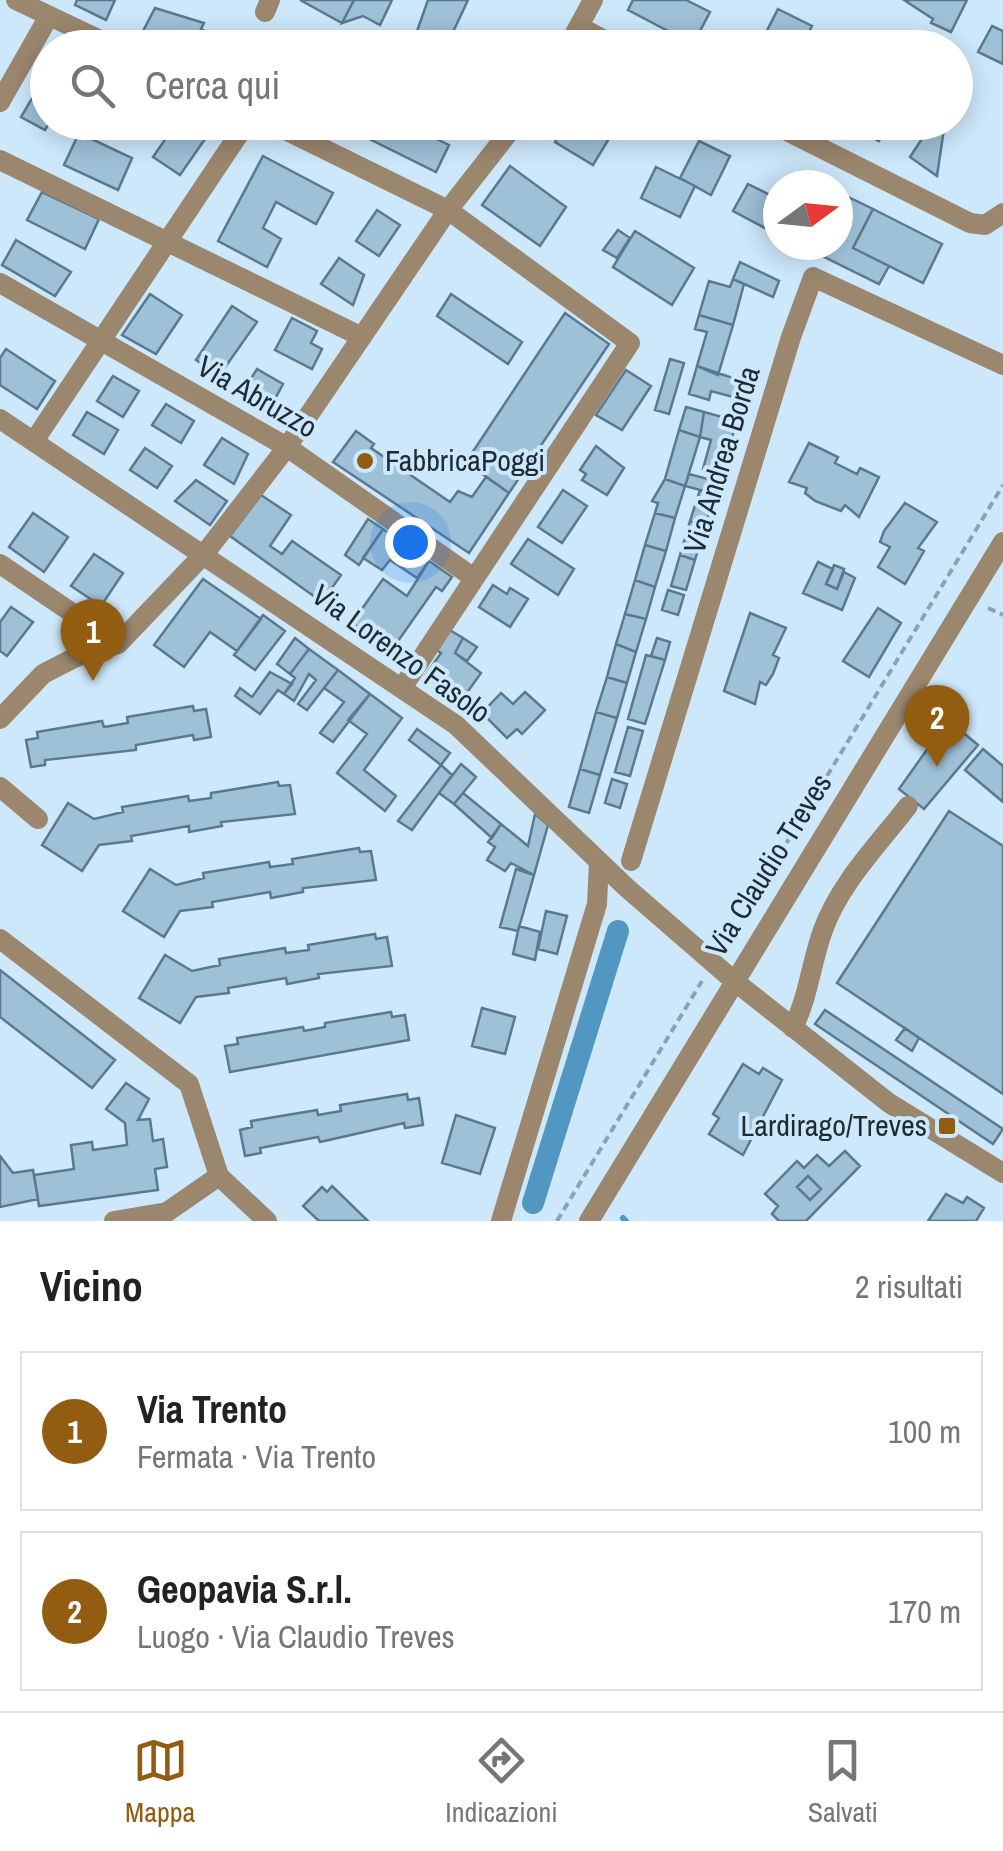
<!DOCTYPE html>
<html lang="it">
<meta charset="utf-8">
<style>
:root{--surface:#fff;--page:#f2f2f2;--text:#222;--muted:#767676;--line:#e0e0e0;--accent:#925d10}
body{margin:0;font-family:"Archivo Narrow",sans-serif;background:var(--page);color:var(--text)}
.compass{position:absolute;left:763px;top:170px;width:90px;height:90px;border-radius:50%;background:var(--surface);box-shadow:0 5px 25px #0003;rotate:75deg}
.you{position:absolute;left:410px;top:542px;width:35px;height:35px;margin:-25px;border:8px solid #fff;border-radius:50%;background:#1a73e8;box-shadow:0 0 0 15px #1a73e833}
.badge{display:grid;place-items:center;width:65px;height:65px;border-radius:50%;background:var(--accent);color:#fff;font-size:32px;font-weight:700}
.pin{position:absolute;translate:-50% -82px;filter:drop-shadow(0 2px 5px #0008)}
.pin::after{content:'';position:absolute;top:52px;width:35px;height:30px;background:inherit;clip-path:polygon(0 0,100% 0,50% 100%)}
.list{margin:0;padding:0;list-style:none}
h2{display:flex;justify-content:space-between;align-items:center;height:130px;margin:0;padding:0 40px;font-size:42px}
h2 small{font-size:32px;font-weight:400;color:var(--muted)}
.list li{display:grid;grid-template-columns:65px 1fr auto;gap:30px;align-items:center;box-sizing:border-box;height:160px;margin:0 20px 20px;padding:0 20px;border:2px solid var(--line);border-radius:0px}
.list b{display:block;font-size:38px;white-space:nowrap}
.list p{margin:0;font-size:32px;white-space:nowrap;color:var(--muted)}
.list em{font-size:32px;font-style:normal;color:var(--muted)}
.icon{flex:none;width:55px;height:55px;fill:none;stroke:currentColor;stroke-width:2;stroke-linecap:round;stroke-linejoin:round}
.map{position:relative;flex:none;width:1003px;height:1221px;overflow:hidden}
.search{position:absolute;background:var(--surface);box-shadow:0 5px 25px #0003;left:30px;right:30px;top:30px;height:110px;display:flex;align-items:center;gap:25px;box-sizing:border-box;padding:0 35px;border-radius:55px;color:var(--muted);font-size:38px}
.sheet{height:490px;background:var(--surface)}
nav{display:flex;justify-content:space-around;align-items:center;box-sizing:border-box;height:140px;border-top:2px solid var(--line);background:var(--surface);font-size:28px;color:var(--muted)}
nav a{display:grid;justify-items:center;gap:5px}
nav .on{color:var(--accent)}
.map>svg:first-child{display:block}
</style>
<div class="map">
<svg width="1003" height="1221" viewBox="0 0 1003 1221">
<rect width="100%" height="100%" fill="#cde8fb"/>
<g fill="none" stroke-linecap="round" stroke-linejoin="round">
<!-- stream -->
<path stroke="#5296c2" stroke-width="6" d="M 623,1218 L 626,1221"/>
<!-- canal -->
<path stroke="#5296c2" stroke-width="22" d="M 533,1203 L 618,931"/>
</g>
<!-- building -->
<path fill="#9fc1d8" stroke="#5a798f" stroke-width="2.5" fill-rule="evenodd" d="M 77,0 L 115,0 L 106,20 L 75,5 Z
M 300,0 L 354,0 L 342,23 Z
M 354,0 L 392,0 L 380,25 L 363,16 L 342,23 Z
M 428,0 L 468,0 L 453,32 L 459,34 L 453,48 L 411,48 Z
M 633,0 L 686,0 L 710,12 L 693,44 L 628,10 Z
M 904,0 L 967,0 L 951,32 L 931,23 L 933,19 Z
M 155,8 L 204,23 L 201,29 L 225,41 L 222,48 L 167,48 L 141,35 Z
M 778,9 L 812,26 L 801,48 L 758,48 Z
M 992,26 L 1003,31 L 1003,64 L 978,52 Z
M 48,71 L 50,122 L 45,130 L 21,117 Z
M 177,122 L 214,126 L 180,175 L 153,157 Z
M 402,122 L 449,145 L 436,172 L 337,123 Z
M 567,122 L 619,122 L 593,165 L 555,142 Z
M 841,122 L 888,122 L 879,141 Z
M 933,122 L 945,122 L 937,176 L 910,157 Z
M 79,133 L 132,158 L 118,190 L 64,165 Z
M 699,141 L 730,156 L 711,195 L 680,178 Z
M 263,156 L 333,193 L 316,224 L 276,202 L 263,228 L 281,239 L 267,267 L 218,241 Z
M 510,166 L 566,207 L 540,246 L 482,205 Z
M 656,167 L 695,186 L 680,217 L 641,198 Z
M 748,184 L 778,199 L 778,235 L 733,211 Z
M 42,192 L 99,219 L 85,249 L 27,220 Z
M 838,192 L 873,209 L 853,248 L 889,266 L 879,284 L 808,249 L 810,245 L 838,245 Z
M 873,209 L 942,244 L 923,283 L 853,248 Z
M 377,210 L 400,225 L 379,256 L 356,241 Z
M 618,230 L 630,238 L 617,258 L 603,250 Z
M 635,231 L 694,268 L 672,305 L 613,267 Z
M 16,240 L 71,272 L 55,296 L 2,265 Z
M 339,258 L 364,275 L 353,305 L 321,284 Z
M 740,262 L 779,281 L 773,297 L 733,279 Z
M 733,279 L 744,284 L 733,325 L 699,315 L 709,281 L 730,287 Z
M 150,294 L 182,315 L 156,354 L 122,335 Z
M 451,294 L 522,342 L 508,364 L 437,316 Z
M 232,306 L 257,322 L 219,376 L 196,360 Z
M 565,313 L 609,344 L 509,493 L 466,462 Z
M 699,315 L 733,325 L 718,375 L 697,366 L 707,332 L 695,329 Z
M 292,318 L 317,331 L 311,343 L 322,349 L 312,369 L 275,350 Z
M 6,349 L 55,381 L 37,409 L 0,385 L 0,358 Z
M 670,359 L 684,363 L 669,414 L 655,410 Z
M 697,366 L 748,383 L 744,400 L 711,391 L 709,400 L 689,394 Z
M 257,369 L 283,384 L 268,412 L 240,396 Z
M 626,370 L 651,386 L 622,430 L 596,415 Z
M 113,376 L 139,391 L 123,417 L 97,401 Z
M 166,404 L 194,421 L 181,443 L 152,425 Z
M 686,407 L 704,412 L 700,437 L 679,430 Z
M 87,412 L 118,430 L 104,454 L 73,435 Z
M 704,412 L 737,421 L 721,474 L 703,469 L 711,440 L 700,437 Z
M 679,430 L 700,437 L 685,486 L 665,479 Z
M 356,431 L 374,444 L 371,448 L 450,502 L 458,491 L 472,497 L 486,477 L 509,493 L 469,553 L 333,462 Z
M 222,438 L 248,454 L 234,484 L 204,465 Z
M 809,443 L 838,457 L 835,463 L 857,474 L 860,468 L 879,477 L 859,517 L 845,505 L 841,511 L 815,501 L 805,493 L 807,488 L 789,482 Z
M 596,446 L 624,468 L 607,495 L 582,480 L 586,474 L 580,470 Z
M 145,448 L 172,466 L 157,488 L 130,470 Z
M 689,474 L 719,482 L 715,494 L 685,486 Z
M 665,479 L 685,486 L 675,518 L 655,513 L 658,503 L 652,501 Z
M 196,480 L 227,501 L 210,525 L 175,501 Z
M 563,490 L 587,506 L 562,543 L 538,527 Z
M 700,490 L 715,494 L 705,526 L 690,521 Z
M 261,495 L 291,515 L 270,546 L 282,554 L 292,541 L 341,575 L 322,602 L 230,536 Z
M 905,503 L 937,522 L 918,548 L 924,551 L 905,584 L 878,567 L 890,547 L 880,542 L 884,531 Z
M 33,513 L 68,537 L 44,572 L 9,547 Z
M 655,513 L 675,518 L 666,551 L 645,545 Z
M 368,519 L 383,529 L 359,565 L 345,555 Z
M 690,521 L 705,526 L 695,560 L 680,555 Z
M 383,529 L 429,561 L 417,578 L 390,560 L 382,570 L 363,558 Z
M 528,539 L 574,569 L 558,595 L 511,564 Z
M 645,545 L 666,551 L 655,587 L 635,580 Z
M 94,554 L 123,573 L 101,606 L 71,586 Z
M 680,555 L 695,560 L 686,590 L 671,586 Z
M 429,561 L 452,577 L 442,591 L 436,587 L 391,651 L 352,623 L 383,579 L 407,596 Z
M 818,562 L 833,569 L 826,584 L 837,589 L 844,572 L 855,578 L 842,610 L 803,593 Z
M 834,565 L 844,569 L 837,589 L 826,584 Z
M 203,579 L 261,619 L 237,651 L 210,632 L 184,667 L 154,645 Z
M 635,580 L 655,587 L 646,619 L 625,614 Z
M 493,585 L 507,594 L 510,588 L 528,599 L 510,627 L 479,607 Z
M 668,590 L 684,595 L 678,615 L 662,610 Z
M 11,607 L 33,622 L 7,656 L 0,651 L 0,622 Z
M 878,608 L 901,623 L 869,677 L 843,661 Z
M 750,613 L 786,628 L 773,655 L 779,658 L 773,674 L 766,685 L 760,682 L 755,704 L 724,691 Z
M 625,614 L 646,619 L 636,652 L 616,644 Z
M 263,615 L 285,631 L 255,670 L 234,655 Z
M 448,629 L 463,638 L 455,653 L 481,673 L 461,701 L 425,676 L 441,653 L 435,649 Z
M 295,638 L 309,649 L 290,674 L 277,664 Z
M 463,638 L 477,647 L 467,661 L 455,653 Z
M 657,638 L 670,642 L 665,660 L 651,656 Z
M 616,644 L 636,652 L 627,683 L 607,677 Z
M 309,649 L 338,670 L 307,710 L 298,704 L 316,680 L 309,674 L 294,701 L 284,694 L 295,678 L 290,674 Z
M 646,655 L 665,660 L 645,724 L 628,719 Z
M 338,670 L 370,694 L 333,742 L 320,733 L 344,702 L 324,688 Z
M 270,672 L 292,684 L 284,694 L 278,690 L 260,714 L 235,696 L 240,688 L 252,697 Z
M 607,677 L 627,683 L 617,718 L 596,712 Z
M 525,692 L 545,710 L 522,734 L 517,729 L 507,738 L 482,713 L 501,693 L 513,704 Z
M 370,694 L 402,718 L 364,770 L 396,796 L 385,811 L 337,773 L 367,734 L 348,720 Z
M 193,706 L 194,711 L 206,709 L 211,737 L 194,740 L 193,735 L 136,745 L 136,750 L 45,760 L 45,765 L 31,767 L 26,740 L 38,738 L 37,732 L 102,721 L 104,727 L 128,723 L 127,717 Z
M 596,712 L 617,718 L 600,775 L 580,769 Z
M 948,720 L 978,745 L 924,809 L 899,789 Z
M 628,727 L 643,731 L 630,776 L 615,772 Z
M 417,729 L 450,753 L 441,765 L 409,740 Z
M 983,749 L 1003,766 L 1003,802 L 965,770 Z
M 461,764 L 476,777 L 454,804 L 439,793 Z
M 441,765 L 452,775 L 412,830 L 398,821 Z
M 580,769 L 600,775 L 589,813 L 569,807 Z
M 612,779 L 627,784 L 620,808 L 605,803 Z
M 278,782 L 279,786 L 290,785 L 295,814 L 221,822 L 222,826 L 189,832 L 189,826 L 131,836 L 132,841 L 99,845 L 82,871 L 42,845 L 68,803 L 94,819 L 123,812 L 122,807 L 188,796 L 189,801 L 211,798 L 211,793 Z
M 463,793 L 501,824 L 492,838 L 454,804 Z
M 949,811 L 1003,846 L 1003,1094 L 837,983 Z
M 535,814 L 548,825 L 534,875 L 511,863 L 505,871 L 487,860 L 495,847 L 488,842 L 501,824 L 528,846 Z
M 359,848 L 360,852 L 371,851 L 376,880 L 303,888 L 303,892 L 271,898 L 270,892 L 212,902 L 213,907 L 180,911 L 164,937 L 123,911 L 150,869 L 176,885 L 204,878 L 203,873 L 269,862 L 270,867 L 293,864 L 292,859 Z
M 516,869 L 534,875 L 518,931 L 500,927 Z
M 546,911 L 567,916 L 557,954 L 538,949 Z
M 519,926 L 540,932 L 535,960 L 513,954 Z
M 375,934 L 376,939 L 387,937 L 392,966 L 318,974 L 319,978 L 287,984 L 286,978 L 228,988 L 229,993 L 196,997 L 180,1023 L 139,998 L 165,955 L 192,971 L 220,965 L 219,959 L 285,948 L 286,953 L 309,950 L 308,945 Z
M 0,970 L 115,1060 L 92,1088 L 0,1017 Z
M 482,1008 L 515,1017 L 505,1054 L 472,1046 Z
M 825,1010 L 1003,1129 L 993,1144 L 815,1024 Z
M 391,1012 L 392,1017 L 405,1015 L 409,1040 L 230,1072 L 225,1046 L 238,1044 L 237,1038 L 303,1027 L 304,1031 L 325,1027 L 325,1023 Z
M 905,1028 L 919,1038 L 912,1051 L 896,1040 Z
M 743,1064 L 759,1074 L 763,1068 L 782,1080 L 743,1155 L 709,1134 L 719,1118 L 713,1114 Z
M 126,1083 L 149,1099 L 138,1120 L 150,1119 L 153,1141 L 163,1139 L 167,1167 L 155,1169 L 158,1190 L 39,1206 L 34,1175 L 74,1169 L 71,1145 L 92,1142 L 93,1150 L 127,1145 L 125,1123 L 106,1109 Z
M 407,1094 L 408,1100 L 419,1098 L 423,1125 L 405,1128 L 404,1123 L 320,1142 L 318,1137 L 260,1148 L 261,1153 L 245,1156 L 240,1130 L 252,1127 L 251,1121 L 317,1110 L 318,1115 L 341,1111 L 340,1105 Z
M 456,1115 L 495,1128 L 480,1174 L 442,1163 Z
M 845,1151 L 860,1166 L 806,1221 L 779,1221 L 772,1214 L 778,1206 L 765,1194 L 797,1161 L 804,1168 L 817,1155 L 829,1166 ZM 808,1176 L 821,1189 L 810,1200 L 797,1187 Z
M 0,1156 L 13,1173 L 33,1170 L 38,1199 L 0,1207 Z
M 808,1176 L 821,1189 L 810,1200 L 797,1187 Z
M 332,1186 L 368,1221 L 319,1221 L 303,1206 L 322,1187 L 327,1192 Z
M 946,1194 L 963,1203 L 967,1197 L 984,1208 L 976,1221 L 928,1221 Z"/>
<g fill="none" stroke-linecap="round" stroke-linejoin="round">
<!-- path -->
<path stroke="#8ca2b2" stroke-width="4" stroke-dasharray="8 5" stroke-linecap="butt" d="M 988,608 L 1003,615
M 726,943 L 1003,485
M 557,1221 L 702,981"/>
<!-- minor -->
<path stroke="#9b866e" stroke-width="20" d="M 16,0 L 117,48
M 265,12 L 270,0
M 580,27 L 620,48
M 567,48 L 593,0
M 0,102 L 49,16
M 269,122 L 448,210 L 630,343 L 402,688
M 769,122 L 970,223 L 985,225 L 1003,213
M 0,160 L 362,337
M 0,283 L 287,447 L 474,578
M 0,419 L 456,725 L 627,888 L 733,980 L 889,1103 L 1003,1173
M 34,441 L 247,122
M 0,564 L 118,644
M 0,719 L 43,674 L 76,657 L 118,644 L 205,553 L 287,447 L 448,210 L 517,122
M 0,787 L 38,819
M 631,861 L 791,337 L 813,277 L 1003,365
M 0,939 L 189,1084 L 219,1176 L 267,1221
M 793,1028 C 809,995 811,963 823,930 C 840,883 878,845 908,806
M 114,1221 L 167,1212 L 219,1176
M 501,1221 L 597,904 L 599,861
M 589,1221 L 1003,542"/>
</g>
<!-- markers -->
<g fill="#925d10" stroke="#cde8fb" stroke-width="4">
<circle cx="365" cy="461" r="10"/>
<rect x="937" y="1116" width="20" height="20" rx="5"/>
</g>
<g text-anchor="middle" stroke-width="8" stroke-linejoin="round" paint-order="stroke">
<!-- street labels -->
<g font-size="30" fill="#1e2b34" stroke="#cde8fb">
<text transform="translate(257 397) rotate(30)" y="10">Via Abruzzo</text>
<text transform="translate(722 460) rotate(-73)" y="10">Via Andrea Borda</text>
<text transform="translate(401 654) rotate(36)" y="10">Via Lorenzo Fasolo</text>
<text transform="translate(769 865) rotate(-58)" y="10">Via Claudio Treves</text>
</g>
<!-- poi labels -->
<g font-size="30" fill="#1e2b34" stroke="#cde8fb" text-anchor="start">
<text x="385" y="471">FabbricaPoggi</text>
<text x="927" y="1136" text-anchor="end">Lardirago/Treves</text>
</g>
</g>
</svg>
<svg class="compass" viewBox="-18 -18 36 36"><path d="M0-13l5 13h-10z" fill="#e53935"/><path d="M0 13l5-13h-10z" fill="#767676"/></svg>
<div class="you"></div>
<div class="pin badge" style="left:93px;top:681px">1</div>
<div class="pin badge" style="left:937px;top:767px">2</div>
<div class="search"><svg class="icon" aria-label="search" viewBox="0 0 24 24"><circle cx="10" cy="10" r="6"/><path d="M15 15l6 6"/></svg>Cerca qui</div>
</div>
<section class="sheet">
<h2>Vicino<small>2 risultati</small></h2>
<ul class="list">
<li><span class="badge">1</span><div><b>Via Trento</b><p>Fermata · Via Trento</p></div><em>100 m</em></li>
<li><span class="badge">2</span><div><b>Geopavia S.r.l.</b><p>Luogo · Via Claudio Treves</p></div><em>170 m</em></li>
</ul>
</section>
<nav>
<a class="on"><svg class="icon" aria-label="map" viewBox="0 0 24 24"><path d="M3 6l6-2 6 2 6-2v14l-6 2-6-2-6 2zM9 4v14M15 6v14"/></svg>Mappa</a>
<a><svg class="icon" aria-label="directions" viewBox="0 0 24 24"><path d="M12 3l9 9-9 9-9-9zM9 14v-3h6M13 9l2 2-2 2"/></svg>Indicazioni</a>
<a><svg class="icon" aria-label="saved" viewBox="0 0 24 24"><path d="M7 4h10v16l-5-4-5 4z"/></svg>Salvati</a>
</nav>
